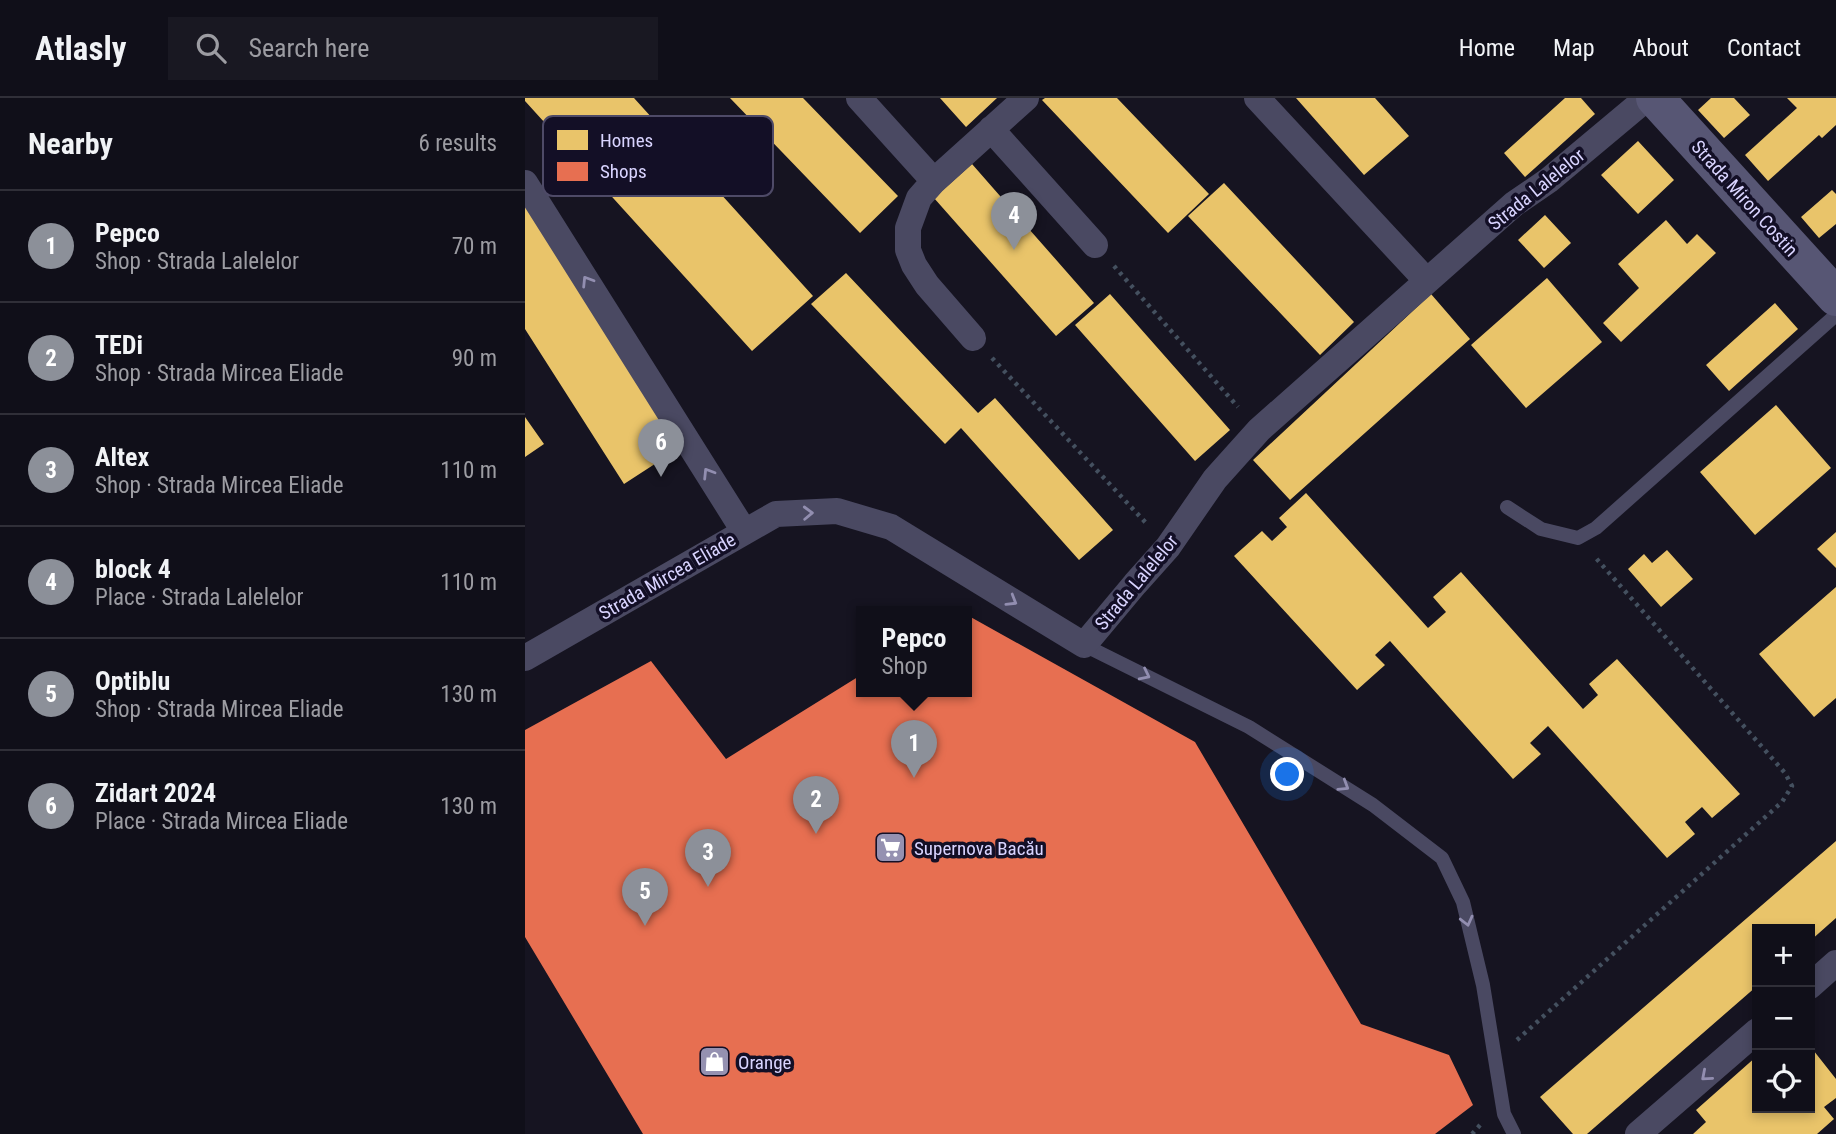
<!DOCTYPE html>
<meta charset="utf-8">
<style>
:root{--surface:#100f19;--page:#191822;--text:#f1f3f6;--muted:#9c9ca2;--line:#302f38;--accent:#8c9099}
body{margin:0;font-family:"Roboto Condensed",sans-serif;background:var(--page);color:var(--text)}
.controls{position:absolute;right:21px;bottom:21px;display:grid;overflow:hidden;border-radius:0px;box-shadow:0 4px 10px #0003}
.controls button{width:63px;height:63px;display:grid;place-items:center;padding:0;border:0;border-bottom:2px solid var(--line);background:var(--surface);color:var(--text);font:35px sans-serif}
.you{position:absolute;left:763px;top:677px;width:24px;height:24px;margin:-18px;border:5px solid #fff;border-radius:50%;background:#1a73e8;box-shadow:0 0 0 10px #1a73e833}
.badge{display:grid;place-items:center;width:46px;height:46px;border-radius:50%;background:var(--accent);color:#fff;font-size:23px;font-weight:700}
.pin{position:absolute;translate:-50% -58px;filter:drop-shadow(0 2px 4px #0008)}
.pin::after{content:'';position:absolute;top:37px;width:24px;height:21px;background:inherit;clip-path:polygon(0 0,100% 0,50% 100%)}
.popup{position:absolute;left:331px;top:508px;width:116px;height:91px;box-sizing:border-box;display:grid;place-content:center;border-radius:0px;background:var(--surface);filter:drop-shadow(0 2px 5px #0005);font-size:23px;white-space:nowrap;color:var(--muted)}
.popup b{font-size:26px;color:var(--text)}
.popup::after{content:'';position:absolute;left:50%;top:100%;margin-left:-14px;border:14px solid transparent;border-top-color:var(--surface)}
.list{margin:0;padding:0;list-style:none}
h2{display:flex;justify-content:space-between;align-items:center;height:91px;margin:0;padding:0 28px;font-size:30px}
h2 small{font-size:23px;font-weight:400;color:var(--muted)}
.list li{display:grid;grid-template-columns:46px 1fr auto;gap:21px;align-items:center;box-sizing:border-box;height:112px;padding:0 28px;border-top:2px solid var(--line)}
.list b{display:block;font-size:26px;white-space:nowrap}
.list p{margin:0;font-size:23px;white-space:nowrap;color:var(--muted)}
.list em{font-size:23px;font-style:normal;color:var(--muted)}
.icon{flex:none;width:38px;height:38px;fill:none;stroke:currentColor;stroke-width:2;stroke-linecap:round;stroke-linejoin:round}
.map{position:relative;flex:none;width:1311px;height:1036px;overflow:hidden}
header{display:flex;align-items:center;gap:42px;box-sizing:border-box;height:98px;padding:0 35px;background:var(--surface);border-bottom:2px solid var(--line)}
header strong{font-size:33px}
nav{display:flex;gap:38px;margin-inline-start:auto;font-size:24px}
.search{width:490px;height:63px;background:var(--page);display:flex;align-items:center;gap:18px;box-sizing:border-box;padding:0 24px;border-radius:0px;color:var(--muted);font-size:26px}
main{display:flex}
aside{flex:1;background:var(--surface)}
.map>svg:first-child{display:block}
</style>
<header>
<strong>Atlasly</strong>
<div class="search"><svg class="icon" aria-label="search" viewBox="0 0 24 24"><circle cx="10" cy="10" r="6"/><path d="M15 15l6 6"/></svg>Search here</div>
<nav><a>Home</a><a>Map</a><a>About</a><a>Contact</a></nav>
</header>
<main>
<aside>
<h2>Nearby<small>6 results</small></h2>
<ul class="list">
<li><span class="badge">1</span><div><b>Pepco</b><p>Shop · Strada Lalelelor</p></div><em>70 m</em></li>
<li><span class="badge">2</span><div><b>TEDi</b><p>Shop · Strada Mircea Eliade</p></div><em>90 m</em></li>
<li><span class="badge">3</span><div><b>Altex</b><p>Shop · Strada Mircea Eliade</p></div><em>110 m</em></li>
<li><span class="badge">4</span><div><b>block 4</b><p>Place · Strada Lalelelor</p></div><em>110 m</em></li>
<li><span class="badge">5</span><div><b>Optiblu</b><p>Shop · Strada Mircea Eliade</p></div><em>130 m</em></li>
<li><span class="badge">6</span><div><b>Zidart 2024</b><p>Place · Strada Mircea Eliade</p></div><em>130 m</em></li>
</ul>
</aside>
<div class="map">
<svg width="1311" height="1036" viewBox="0 0 1311 1036">
<rect width="100%" height="100%" fill="#161421"/>
<!-- homes -->
<path fill="#e9c46a" d="M 0,0 L 109,0 L 288,198 L 227,253 L 0,3 Z
M 205,0 L 278,0 L 373,98 L 335,135 Z
M 415,0 L 472,0 L 441,29 Z
M 520,0 L 592,0 L 684,96 L 643,135 L 517,2 Z
M 771,0 L 850,0 L 884,38 L 839,77 Z
M 1040,0 L 1056,0 L 1070,16 L 1000,79 L 979,55 Z
M 1186,0 L 1209,0 L 1225,17 L 1199,40 L 1173,12 Z
M 1262,0 L 1311,0 L 1311,27 L 1297,40 L 1294,37 L 1243,83 L 1220,57 L 1272,10 Z
M 1113,43 L 1149,82 L 1113,116 L 1076,77 Z
M 447,66 L 569,205 L 531,238 L 409,100 Z
M 699,85 L 829,224 L 795,257 L 663,118 Z
M 1307,92 L 1311,96 L 1311,126 L 1294,140 L 1276,119 Z
M 0,103 L 156,349 L 99,386 L 0,231 Z
M 1020,117 L 1046,145 L 1019,170 L 993,142 Z
M 1141,122 L 1162,146 L 1172,136 L 1191,155 L 1096,244 L 1078,225 L 1114,190 L 1093,166 Z
M 321,175 L 453,315 L 470,300 L 588,432 L 554,462 L 436,330 L 420,346 L 286,206 Z
M 1022,180 L 1077,244 L 1001,310 L 946,247 Z
M 585,196 L 705,332 L 670,363 L 550,227 Z
M 906,196 L 945,241 L 765,402 L 728,362 Z
M 1250,205 L 1273,231 L 1204,293 L 1181,267 Z
M 1251,307 L 1306,370 L 1230,437 L 1175,374 Z
M 0,319 L 19,346 L 0,359 Z
M 781,395 L 903,530 L 921,514 L 908,499 L 936,474 L 1058,611 L 1073,597 L 1064,586 L 1092,561 L 1215,696 L 1187,720 L 1177,709 L 1160,724 L 1170,736 L 1142,760 L 1023,628 L 1005,645 L 1016,656 L 988,681 L 865,543 L 850,557 L 860,567 L 832,592 L 709,458 L 737,433 L 747,443 L 762,429 L 754,420 Z
M 1311,434 L 1311,470 L 1292,451 Z
M 1142,452 L 1168,481 L 1136,509 L 1103,471 L 1119,456 L 1127,465 Z
M 1311,489 L 1311,600 L 1289,619 L 1234,556 Z
M 1311,743 L 1311,820 L 1285,843 L 1285,831 L 1232,831 L 1232,888 L 1062,1036 L 1048,1036 L 1015,999 Z
M 1285,948 L 1311,981 L 1311,1000 L 1299,1009 L 1309,1021 L 1292,1036 L 1168,1036 L 1181,1024 L 1171,1012 L 1232,958 L 1232,1010 L 1285,1010 Z"/>
<!-- shops -->
<path fill="#e76f51" d="M 442,517 L 670,644 L 836,926 L 924,957 L 948,1007 L 910,1036 L 118,1036 L 0,839 L 0,632 L 126,563 L 201,661 L 336,577 L 336,594 L 442,594 Z"/>
<g fill="none" stroke-linecap="round" stroke-linejoin="round">
<!-- path -->
<path stroke="#44505f" stroke-width="4.5" stroke-dasharray="3.5 5" stroke-linecap="butt" d="M 589,168 L 713,309
M 467,260 L 621,425
M 992,942 L 1257,704 L 1267,688 L 1260,675 L 1070,459
M 947,1036 L 956,1026"/>
<!-- lane -->
<path stroke="#4a4962" stroke-width="14" d="M 982,409 L 1016,431 L 1053,440 L 1071,430 L 1311,217
M 559,547 L 724,629 L 848,707 L 917,760 L 938,804 L 958,887 L 979,1016 L 989,1036"/>
<!-- street -->
<path stroke="#4a4962" stroke-width="26" d="M 334,0 L 409,83
M 732,0 L 901,182
M 466,31 L 570,147
M 0,85 L 219,433
M 448,240 L 402,187 L 389,167 L 383,152 L 383,130 L 394,100 L 409,83 L 501,0
M 0,560 L 251,416 L 312,413 L 366,429 L 559,547 L 610,486 L 643,449 L 690,381 L 734,332 L 989,106 L 1024,82 L 1122,0
M 1285,888 L 1311,865
M 1113,1036 L 1232,933"/>
<!-- secondary -->
<path stroke="#575674" stroke-width="38" d="M 1130,0 L 1311,199"/>
</g>
<!-- one-way arrows -->
<defs><path id="oneway-chevron" d="M-2-3.5L2.5 0L-2 3.5" fill="none" stroke-width="1.6" stroke-linecap="round" stroke-linejoin="round" transform="scale(1.75)"/></defs>
<g stroke="#928eb0">
<use href="#oneway-chevron" transform="translate(62 183) rotate(-122)"/>
<use href="#oneway-chevron" transform="translate(183 375) rotate(-122)"/>
<use href="#oneway-chevron" transform="translate(283 415) rotate(-2)"/>
<use href="#oneway-chevron" transform="translate(487 503) rotate(31)"/>
<use href="#oneway-chevron" transform="translate(620 577) rotate(26)"/>
<use href="#oneway-chevron" transform="translate(819 688) rotate(32)"/>
<use href="#oneway-chevron" transform="translate(942 823) rotate(76)"/>
<use href="#oneway-chevron" transform="translate(1181 978) rotate(139)"/>
</g>
<!-- icons -->
<defs>
<symbol id="supermarket-square" viewBox="-11 -11 22 22"><rect x="-9" y="-9" width="18" height="18" rx="4" fill="#9591b1" stroke="#130f26"/><path d="M-6-5.5h2.5l.6 2H6L4.5 2H-2.5L-4.4-4H-6ZM-1.5 3.2a1.3 1.3 0 1 0 .1 0ZM3 3.2a1.3 1.3 0 1 0 .1 0Z" fill="#fff"/></symbol>
<symbol id="shop-square" viewBox="-11 -11 22 22"><rect x="-9" y="-9" width="18" height="18" rx="4" fill="#9591b1" stroke="#130f26"/><path d="M-5-2.5h2.3a2.7 3.5 0 0 1 5.4 0H5L5.5 6h-11ZM-1.5-2.5h3a1.5 2.3 0 0 0-3 0Z" fill="#fff"/></symbol>
</defs>
<g fill-rule="evenodd">
<use href="#supermarket-square" x="348" y="732" width="35" height="35"/>
<use href="#shop-square" x="172" y="946" width="35" height="35"/>
</g>
<g text-anchor="middle" stroke-width="7" stroke-linejoin="round" paint-order="stroke">
<!-- street labels -->
<g font-size="19" fill="#d9d4ff" stroke="#130f26">
<text transform="translate(1011 91) rotate(-39)" y="7">Strada Lalelelor</text>
<text transform="translate(1220 100) rotate(48)" y="7">Strada Miron Costin</text>
<text transform="translate(142 478) rotate(-30)" y="7">Strada Mircea Eliade</text>
<text transform="translate(611 484) rotate(-50)" y="7">Strada Lalelelor</text>
</g>
<!-- poi labels -->
<g font-size="19" fill="#d9d4ff" stroke="#130f26" text-anchor="start">
<text x="389" y="757">Supernova Bacău</text>
<text x="213" y="971">Orange</text>
</g>
</g>
<!-- legend -->
<rect x="18" y="18" width="230" height="80" rx="10" fill="#130f26" stroke="#4e4a67" stroke-width="2"/>
<rect x="32" y="32" width="31" height="20" fill="#e9c46a"/>
<rect x="32" y="64" width="31" height="19" fill="#e76f51"/>
<g font-size="19" fill="#d9d4ff">
<text x="75" y="49">Homes</text>
<text x="75" y="80">Shops</text>
</g>
</svg>
<div class="controls">
<button>+</button>
<button>−</button>
<button><svg class="icon" aria-label="locate" viewBox="0 0 24 24"><circle cx="12" cy="12" r="6"/><path d="M12 2v4M12 18v4M2 12h4M18 12h4"/></svg></button>
</div>
<div class="you"></div>
<div class="pin badge" style="left:389px;top:680px">1</div>
<div class="popup"><b>Pepco</b>Shop</div>
<div class="pin badge" style="left:291px;top:736px">2</div>
<div class="pin badge" style="left:183px;top:789px">3</div>
<div class="pin badge" style="left:489px;top:152px">4</div>
<div class="pin badge" style="left:120px;top:828px">5</div>
<div class="pin badge" style="left:136px;top:379px">6</div>
</div>
</main>
